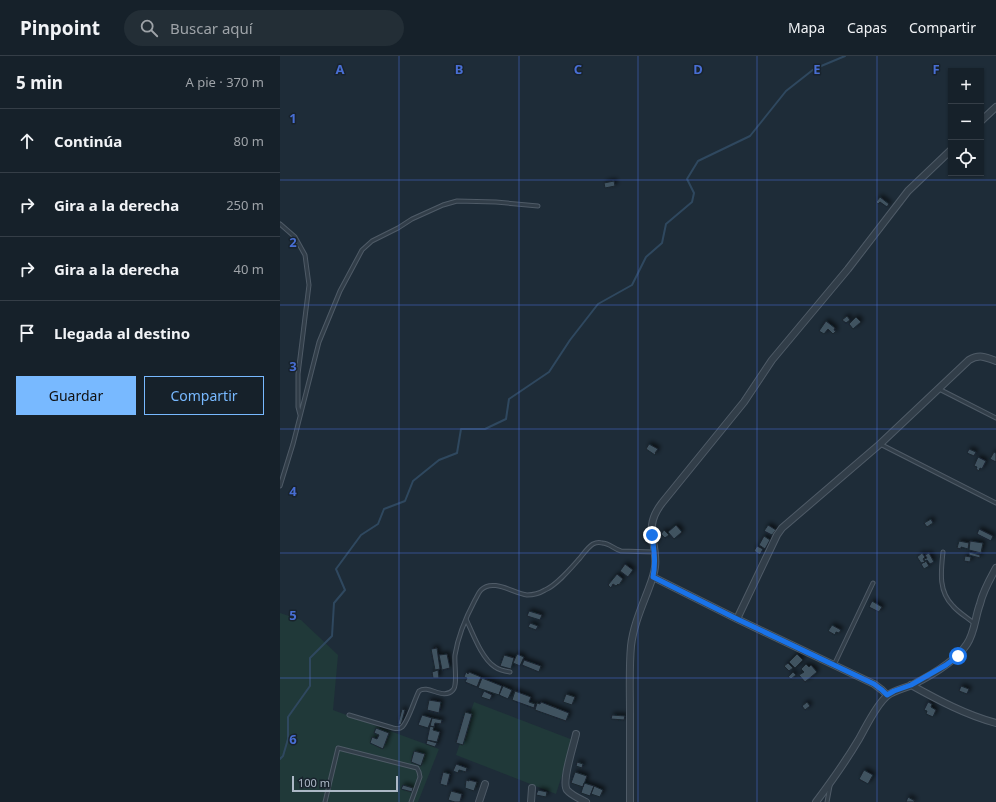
<!DOCTYPE html>
<html lang="es">
<meta charset="utf-8">
<style>
:root{--surface:#16212a;--page:#232e36;--text:#f1f3f6;--muted:#9ea3a8;--line:#353e47;--accent:#78b9ff}
body{margin:0;font-family:"Noto Sans",sans-serif;background:var(--page);color:var(--text)}
.controls{position:absolute;right:12px;top:12px;display:grid;overflow:hidden;border-radius:0px;box-shadow:0 1px 3px #0004}
.controls button{width:36px;height:36px;display:grid;place-items:center;padding:0;border:0;border-bottom:1px solid var(--line);background:var(--surface);color:var(--text);font:20px sans-serif}
.scale{position:absolute;left:12px;bottom:10px;width:106px;box-sizing:border-box;padding-left:4px;border:2px solid #acb8c6;border-top:0;font-size:11px;line-height:14px;white-space:nowrap;color:#acb8c6;-webkit-text-stroke:3px #18232d;paint-order:stroke}
.stop{position:absolute;width:12px;height:12px;margin:-9px;border:3px solid #1a73e8;border-radius:50%;background:#fff}
.stop.end{background:#1a73e8;border-color:#fff;box-shadow:0 1px 4px #0008}
.list{margin:0;padding:0;list-style:none}
h2{display:flex;justify-content:space-between;align-items:center;height:52px;margin:0;padding:0 16px;font-size:17px}
h2 small{font-size:13px;font-weight:400;color:var(--muted)}
.list li{display:grid;grid-template-columns:26px 1fr auto;gap:12px;align-items:center;box-sizing:border-box;height:64px;padding:0 16px;border-top:1px solid var(--line)}
.list b{display:block;font-size:15px;white-space:nowrap}
.list em{font-size:13px;font-style:normal;color:var(--muted)}
.actions{display:flex;gap:8px;padding:12px 16px}
.actions a{flex:1;padding:9px 0;border:1px solid var(--accent);border-radius:0px;text-align:center;font-size:14px;color:var(--accent)}
.actions .main{background:var(--accent);color:#111}
.icon{flex:none;width:22px;height:22px;fill:none;stroke:currentColor;stroke-width:2;stroke-linecap:round;stroke-linejoin:round}
.map{position:relative;flex:none;width:716px;height:746px;overflow:hidden}
header{display:flex;align-items:center;gap:24px;box-sizing:border-box;height:56px;padding:0 20px;background:var(--surface);border-bottom:1px solid var(--line)}
header strong{font-size:19px}
nav{display:flex;gap:22px;margin-inline-start:auto;font-size:14px}
.search{width:280px;height:36px;background:var(--page);display:flex;align-items:center;gap:10px;box-sizing:border-box;padding:0 14px;border-radius:22px;color:var(--muted);font-size:15px}
main{display:flex}
aside{flex:1;background:var(--surface)}
.map>svg:first-child{display:block}
</style>
<header>
<strong>Pinpoint</strong>
<div class="search"><svg class="icon" aria-label="search" viewBox="0 0 24 24"><circle cx="10" cy="10" r="6"/><path d="M15 15l6 6"/></svg>Buscar aquí</div>
<nav><a>Mapa</a><a>Capas</a><a>Compartir</a></nav>
</header>
<main>
<aside>
<h2>5 min<small>A pie · 370 m</small></h2>
<ul class="list">
<li><svg class="icon" aria-label="ahead" viewBox="0 0 24 24"><path d="M12 20V5M6 11l6-6 6 6"/></svg><div><b>Continúa</b></div><em>80 m</em></li>
<li><svg class="icon" aria-label="right" viewBox="0 0 24 24"><path d="M7 20v-9h11M14 6l5 5-5 5"/></svg><div><b>Gira a la derecha</b></div><em>250 m</em></li>
<li><svg class="icon" aria-label="right" viewBox="0 0 24 24"><path d="M7 20v-9h11M14 6l5 5-5 5"/></svg><div><b>Gira a la derecha</b></div><em>40 m</em></li>
<li><svg class="icon" aria-label="arrive" viewBox="0 0 24 24"><path d="M6 21V4h12l-3 4 3 4H6"/></svg><div><b>Llegada al destino</b></div></li>
</ul>
<div class="actions"><a class="main">Guardar</a><a>Compartir</a></div>
</aside>
<div class="map">
<svg width="716" height="746" viewBox="0 0 716 746">
<defs>
<filter id="shadow"><feDropShadow dx="2.5" dy="-2.5" stdDeviation="2" flood-color="#0009"/></filter>
</defs>
<rect width="100%" height="100%" fill="#1e2c38"/>
<!-- green -->
<path fill="#203939" d="M 0,557 L 21,564 L 58,599 L 53,654 L 159,693 L 138,746 L 0,746 Z
M 194,646 L 293,684 L 276,738 L 176,699 Z"/>
<g fill="none" stroke-linecap="round" stroke-linejoin="round">
<!-- stream -->
<path stroke="#2f485f" stroke-width="2" d="M 0,703 L 3,700 L 8,683 L 8,661 L 30,630 L 30,602 L 52,580 L 54,547 L 65,534 L 56,513 L 81,479 L 98,468 L 104,453 L 125,445 L 133,425 L 159,404 L 177,397 L 181,373 L 205,373 L 226,363 L 229,343 L 269,316 L 290,284 L 318,248 L 352,229 L 366,201 L 382,187 L 386,168 L 412,146 L 414,137 L 407,123 L 418,105 L 470,80 L 506,35 L 534,13 L 565,0"/>
</g>
<!-- building -->
<path fill="#415261" stroke="#1a252f" filter="url(#shadow)" d="M 334,125 L 335,130 L 325,132 L 324,127 Z
M 600,141 L 609,148 L 607,151 L 600,146 L 598,148 L 596,146 Z
M 567,260 L 570,264 L 566,267 L 562,264 Z
M 576,261 L 581,266 L 573,273 L 569,268 Z
M 546,265 L 555,272 L 554,274 L 556,275 L 553,278 L 548,273 L 544,278 L 539,275 Z
M 369,388 L 378,393 L 375,397 L 376,398 L 375,399 L 366,393 Z
M 689,393 L 696,396 L 694,400 L 687,397 Z
M 714,396 L 716,397 L 716,406 L 710,403 Z
M 698,401 L 706,405 L 702,413 L 700,412 L 699,415 L 696,413 L 697,411 L 694,410 Z
M 651,463 L 653,467 L 647,471 L 644,467 Z
M 396,469 L 402,476 L 394,483 L 388,476 Z
M 488,469 L 496,474 L 492,479 L 484,475 Z
M 699,473 L 713,480 L 711,485 L 697,478 Z
M 384,474 L 389,479 L 385,482 L 381,478 Z
M 484,480 L 490,484 L 485,493 L 479,489 Z
M 679,485 L 689,487 L 688,493 L 681,491 L 681,493 L 677,492 Z
M 690,485 L 703,487 L 701,497 L 689,494 Z
M 477,490 L 483,493 L 480,499 L 474,495 Z
M 689,496 L 700,499 L 700,502 L 689,499 Z
M 642,497 L 645,501 L 643,503 L 645,506 L 641,507 L 637,501 Z
M 649,497 L 654,506 L 650,508 L 647,504 L 645,505 L 644,503 L 647,502 L 645,499 Z
M 685,500 L 691,501 L 690,506 L 684,505 Z
M 646,505 L 649,510 L 644,513 L 641,508 Z
M 345,508 L 353,514 L 348,521 L 340,515 Z
M 337,518 L 343,523 L 339,529 L 338,528 L 336,530 L 333,528 L 331,532 L 328,529 Z
M 592,545 L 602,551 L 599,556 L 589,551 Z
M 249,555 L 262,559 L 260,564 L 247,560 Z
M 250,567 L 258,570 L 256,574 L 248,571 Z
M 552,569 L 561,574 L 559,577 L 556,576 L 555,579 L 548,575 Z
M 157,592 L 160,613 L 155,614 L 151,593 Z
M 167,598 L 170,612 L 162,614 L 159,599 Z
M 237,598 L 244,601 L 240,610 L 233,607 Z
M 517,598 L 523,604 L 515,612 L 509,606 Z
M 224,599 L 234,602 L 231,613 L 220,610 Z
M 244,604 L 261,610 L 259,616 L 242,609 Z
M 508,607 L 513,612 L 509,615 L 504,610 Z
M 526,608 L 529,611 L 531,609 L 537,616 L 525,626 L 519,619 L 524,616 L 521,613 Z
M 158,614 L 159,622 L 153,622 L 152,616 Z
M 186,616 L 188,618 L 189,616 L 201,621 L 197,631 L 185,626 L 187,622 L 184,621 Z
M 513,616 L 516,619 L 511,623 L 508,621 Z
M 202,622 L 222,630 L 219,639 L 198,632 Z
M 223,630 L 232,634 L 228,643 L 219,639 Z
M 681,630 L 689,633 L 687,638 L 679,635 Z
M 204,635 L 212,639 L 210,644 L 201,641 Z
M 235,635 L 251,641 L 249,646 L 255,648 L 254,652 L 232,644 Z
M 286,638 L 295,641 L 292,649 L 283,646 Z
M 149,644 L 161,646 L 159,657 L 147,654 Z
M 261,646 L 289,657 L 286,665 L 255,654 L 257,647 L 260,648 Z
M 527,646 L 530,650 L 525,654 L 522,650 Z
M 648,646 L 652,648 L 651,651 L 656,654 L 653,661 L 646,658 L 647,655 L 644,654 Z
M 122,653 L 125,654 L 121,669 L 118,668 Z
M 185,656 L 192,658 L 183,689 L 176,687 Z
M 142,659 L 152,662 L 148,672 L 138,669 Z
M 332,659 L 345,660 L 344,664 L 331,663 Z
M 152,662 L 162,664 L 161,668 L 155,667 L 154,671 L 150,670 Z
M 150,670 L 154,671 L 153,674 L 160,676 L 157,686 L 147,684 Z
M 96,672 L 109,677 L 103,693 L 90,687 L 92,681 L 97,683 L 99,679 L 94,677 Z
M 147,684 L 157,687 L 155,691 L 146,688 Z
M 134,695 L 145,698 L 141,710 L 131,706 Z
M 297,706 L 303,708 L 302,712 L 296,710 Z
M 176,708 L 187,712 L 186,716 L 179,714 L 178,717 L 173,715 Z
M 584,714 L 593,719 L 588,728 L 579,723 Z
M 163,716 L 170,718 L 167,730 L 160,728 Z
M 295,716 L 307,720 L 303,731 L 291,727 Z
M 186,724 L 189,725 L 189,724 L 197,726 L 194,735 L 185,732 Z
M 304,727 L 314,730 L 310,740 L 301,737 Z
M 123,729 L 133,732 L 132,736 L 121,733 Z
M 314,730 L 323,734 L 320,741 L 311,738 Z
M 258,734 L 267,736 L 266,741 L 256,739 Z
M 171,735 L 182,738 L 180,746 L 175,746 L 168,744 Z
M 628,741 L 635,745 L 634,746 L 626,746 Z"/>
<g fill="none" stroke-linecap="round" stroke-linejoin="round">
<defs>
<path id="lane" d="M 0,168 L 15,181 L 25,199 L 29,229 L 18,318 L 18,351 L 20,359
M 659,333 L 716,362
M 600,388 L 716,447
M 0,430 L 13,388 L 39,286 L 60,235 L 82,194 L 92,185 L 118,172 L 132,163 L 163,149 L 177,145 L 216,146 L 258,150
M 663,496 C 661,515 658,535 673,550 C 679,557 688,562 695,568
M 186,563 C 193,578 202,603 215,611 C 219,614 224,615 230,616
M 554,609 L 593,527
M 69,659 L 113,672 C 117,673 120,673 122,671 C 128,666 135,642 139,635 C 149,628 163,645 173,634 C 178,629 174,607 175,599 C 178,580 186,561 195,544 C 197,541 198,537 201,534 C 213,522 233,537 247,539 C 253,539 260,537 265,534 C 277,529 291,512 300,502 C 304,497 308,491 313,488 C 315,487 319,486 322,487 C 329,487 334,493 341,495 L 374,496
M 45,746 L 58,692 L 137,712 L 139,716 L 140,721 L 131,746
M 547,746 L 550,730"/>
<path id="street" d="M 701,65 L 716,51
M 373,521 L 457,563 L 594,628 L 602,634 L 607,639
M 457,563 L 497,479 L 502,472 L 600,388 L 689,304 C 699,298 706,301 716,305
M 631,629 C 658,644 686,659 716,667
M 296,678 C 294,688 281,726 287,734 C 291,739 300,743 306,746
M 199,746 L 205,728
M 251,746 L 252,732
M 350,746 C 350,716 350,687 350,657 C 350,635 349,612 351,590 C 353,572 360,555 367,537 C 370,529 374,520 375,511 C 378,485 362,473 382,447 L 464,346 L 492,304 L 568,213 L 628,135 L 671,94
M 536,746 C 551,726 566,705 579,683 C 586,671 596,649 607,640 C 614,634 623,633 632,629 C 650,620 676,605 687,588 C 695,576 695,561 700,548 C 703,535 710,523 716,512"/>
</defs>
<!-- lane casing -->
<use href="#lane" stroke="#4f5b67" stroke-width="5"/>
<!-- street casing -->
<use href="#street" stroke="#4f5b67" stroke-width="8"/>
<!-- lane -->
<use href="#lane" stroke="#323e49" stroke-width="3"/>
<!-- street -->
<use href="#street" stroke="#323e49" stroke-width="6"/>
</g>
<g fill="none" stroke-linecap="round" stroke-linejoin="round">
<!-- route -->
<path stroke="#1a73e8" stroke-width="5" d="M 372,479 C 374,494 376,506 373,521 L 457,563 L 594,628 L 602,634 L 607,639 L 614,635 L 631,629 L 666,609 L 678,600"/>
</g>
<!-- grid -->
<path fill="none" stroke="#486ed3" stroke-width="1" stroke-opacity="0.55" d="M 119,0 L 119,746M 239,0 L 239,746M 358,0 L 358,746M 477,0 L 477,746M 597,0 L 597,746M 0,124 L 716,124M 0,249 L 716,249M 0,373 L 716,373M 0,497 L 716,497M 0,622 L 716,622"/>
<g font-size="13" text-anchor="middle" font-weight="bold" fill="#486ed3" stroke="#18232d" stroke-width="3" stroke-linejoin="round" paint-order="stroke">
<text x="60" y="18">A</text>
<text x="179" y="18">B</text>
<text x="298" y="18">C</text>
<text x="418" y="18">D</text>
<text x="537" y="18">E</text>
<text x="656" y="18">F</text>
<text x="13" y="67">1</text>
<text x="13" y="191">2</text>
<text x="13" y="315">3</text>
<text x="13" y="440">4</text>
<text x="13" y="564">5</text>
<text x="13" y="688">6</text>
</g>
</svg>
<div class="controls">
<button>+</button>
<button>−</button>
<button><svg class="icon" aria-label="locate" viewBox="0 0 24 24"><circle cx="12" cy="12" r="6"/><path d="M12 2v4M12 18v4M2 12h4M18 12h4"/></svg></button>
</div>
<div class="scale">100 m</div>
<div class="stop" style="left:678px;top:600px"></div>
<div class="stop end" style="left:372px;top:479px"></div>
</div>
</main>
